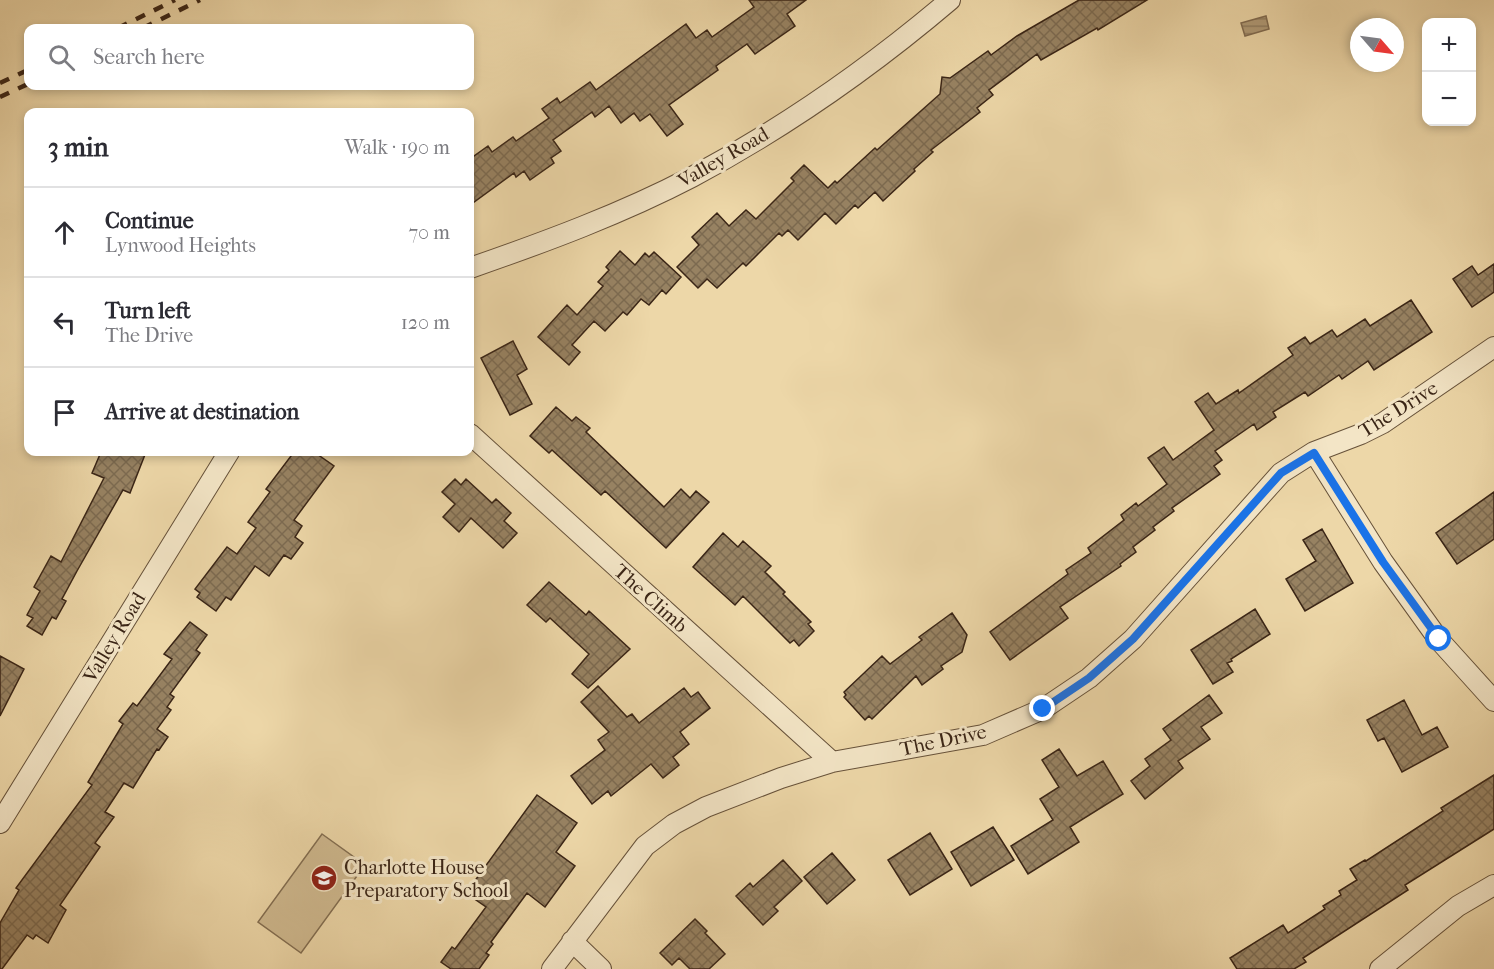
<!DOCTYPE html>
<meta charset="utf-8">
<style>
:root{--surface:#fff;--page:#f7f7f7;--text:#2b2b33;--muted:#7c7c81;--line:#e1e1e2}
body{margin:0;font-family:"IM FELL French Canon",serif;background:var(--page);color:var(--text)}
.controls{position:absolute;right:18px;top:18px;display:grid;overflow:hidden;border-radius:12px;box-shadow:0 3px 9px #0003}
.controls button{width:54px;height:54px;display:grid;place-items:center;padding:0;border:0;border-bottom:2px solid var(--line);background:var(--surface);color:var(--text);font:30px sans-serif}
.compass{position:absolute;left:1350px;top:18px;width:54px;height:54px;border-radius:50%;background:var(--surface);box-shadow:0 3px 9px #0003;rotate:118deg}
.stop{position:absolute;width:18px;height:18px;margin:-14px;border:4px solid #1a73e8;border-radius:50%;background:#fff}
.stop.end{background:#1a73e8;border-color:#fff;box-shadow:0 2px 6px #0008}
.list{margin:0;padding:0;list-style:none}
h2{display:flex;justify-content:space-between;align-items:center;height:78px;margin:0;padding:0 24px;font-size:26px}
h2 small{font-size:20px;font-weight:400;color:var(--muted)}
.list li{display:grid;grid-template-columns:39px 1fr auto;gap:18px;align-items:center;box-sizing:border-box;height:90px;padding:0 24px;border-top:2px solid var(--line)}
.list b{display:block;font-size:22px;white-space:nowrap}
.list p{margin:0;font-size:20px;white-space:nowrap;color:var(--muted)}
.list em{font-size:20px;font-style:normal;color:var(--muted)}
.icon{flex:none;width:33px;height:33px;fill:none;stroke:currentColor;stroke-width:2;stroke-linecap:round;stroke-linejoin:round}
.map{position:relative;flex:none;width:1494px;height:969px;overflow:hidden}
.search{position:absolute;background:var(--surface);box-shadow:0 3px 9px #0003;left:24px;top:24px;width:450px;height:66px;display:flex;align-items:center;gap:15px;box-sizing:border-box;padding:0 21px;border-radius:12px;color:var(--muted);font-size:22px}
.panel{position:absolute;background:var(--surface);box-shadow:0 3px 9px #0003;left:24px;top:108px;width:450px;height:348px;border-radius:12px}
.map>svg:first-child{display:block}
</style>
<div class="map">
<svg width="1494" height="969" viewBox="0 0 1494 969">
<defs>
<pattern id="water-rules" width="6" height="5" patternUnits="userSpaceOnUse" patternTransform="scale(1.5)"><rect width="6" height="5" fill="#b09a76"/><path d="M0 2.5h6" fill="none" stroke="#907d60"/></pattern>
<pattern id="building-cross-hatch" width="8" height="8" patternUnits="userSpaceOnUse" patternTransform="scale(1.5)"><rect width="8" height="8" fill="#978262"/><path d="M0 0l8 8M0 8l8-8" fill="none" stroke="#7c6a50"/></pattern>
</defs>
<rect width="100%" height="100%" fill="#edd7a8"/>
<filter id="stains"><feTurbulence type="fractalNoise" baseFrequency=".00333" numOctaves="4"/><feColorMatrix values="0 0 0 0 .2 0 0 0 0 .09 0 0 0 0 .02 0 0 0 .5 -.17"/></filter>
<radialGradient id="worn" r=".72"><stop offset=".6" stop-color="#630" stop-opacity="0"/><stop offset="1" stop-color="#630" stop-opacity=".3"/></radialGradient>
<!-- green -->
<path fill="#cfb98f" stroke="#846f52" stroke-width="1.5" d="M 322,834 L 365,865 L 301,953 L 258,922 Z"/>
<!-- water -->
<path fill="url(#water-rules)" stroke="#816b50" stroke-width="1.5" d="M 1266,16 L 1269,29 L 1245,36 L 1241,23 Z"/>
<!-- building -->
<path fill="url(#building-cross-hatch)" stroke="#3a2516" stroke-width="1.5" d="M 749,0 L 806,0 L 787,14 L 795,26 L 755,54 L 747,44 L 716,66 L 718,70 L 669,105 L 683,124 L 667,136 L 650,114 L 640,121 L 634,113 L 621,123 L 609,106 L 595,117 L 592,112 L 553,140 L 561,151 L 551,158 L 554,163 L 530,180 L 524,171 L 516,177 L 514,173 L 470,205 L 470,159 L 488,146 L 492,152 L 513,137 L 516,141 L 549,118 L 542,109 L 557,98 L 560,103 L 590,82 L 596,90 L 686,24 L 696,38 L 707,30 L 712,37 L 754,7 Z
M 1079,0 L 1147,0 L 1098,30 L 1097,28 L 1041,60 L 1037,54 L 989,90 L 993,95 L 977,108 L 980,112 L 931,150 L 933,152 L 914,169 L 915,171 L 883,201 L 875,192 L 858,208 L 855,205 L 836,224 L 825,213 L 798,240 L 788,230 L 782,236 L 779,233 L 746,266 L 743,263 L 717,288 L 707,279 L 698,288 L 677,267 L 699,245 L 692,237 L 717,213 L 729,226 L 746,210 L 756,219 L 794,181 L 791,178 L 804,165 L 828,188 L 835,181 L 837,183 L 875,148 L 877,150 L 940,94 L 942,77 L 950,78 L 988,51 L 991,55 L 1017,36 Z
M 620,251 L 635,265 L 645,253 L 649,257 L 654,252 L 681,277 L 666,294 L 662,290 L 649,305 L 641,299 L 627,315 L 623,312 L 605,331 L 594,321 L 572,345 L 580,352 L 569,365 L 538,337 L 567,305 L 577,315 L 603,286 L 598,282 L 609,270 L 606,267 Z
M 1494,264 L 1494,292 L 1472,307 L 1453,279 L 1472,266 L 1478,275 Z
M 1411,300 L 1432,332 L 1374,370 L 1368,361 L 1342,379 L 1339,375 L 1308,396 L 1305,392 L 1273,412 L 1276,417 L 1257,430 L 1254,424 L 1215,451 L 1222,460 L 1214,466 L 1220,474 L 1172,508 L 1174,511 L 1153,527 L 1155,530 L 1133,547 L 1136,552 L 1120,564 L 1121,566 L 1060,607 L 1068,618 L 1010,660 L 990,632 L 1068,574 L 1066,570 L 1091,553 L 1088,548 L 1124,520 L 1121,515 L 1136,503 L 1138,506 L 1167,484 L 1148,458 L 1164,447 L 1173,460 L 1214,430 L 1195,402 L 1208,393 L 1216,404 L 1238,390 L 1239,393 L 1293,355 L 1288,348 L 1305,337 L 1310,344 L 1332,330 L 1337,337 L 1365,319 L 1370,326 Z
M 513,341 L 527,369 L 517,375 L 532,404 L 510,415 L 481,358 Z
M 556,407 L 572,421 L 576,417 L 590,428 L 586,432 L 664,507 L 681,489 L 690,498 L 696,491 L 709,502 L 666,548 L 605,491 L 601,495 L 552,450 L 549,453 L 530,436 Z
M 101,452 L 146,452 L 130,493 L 123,490 L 77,571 L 62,599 L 66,601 L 56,619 L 52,617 L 42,635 L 27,626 L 33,618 L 27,615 L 40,591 L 34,587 L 51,556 L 61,562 L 104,478 L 92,473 Z
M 294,452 L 314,452 L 334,466 L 294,520 L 302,526 L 295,537 L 303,543 L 291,559 L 284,555 L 269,576 L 255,566 L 231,600 L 226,597 L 216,611 L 197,597 L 200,593 L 195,589 L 227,547 L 237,554 L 256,528 L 248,522 L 270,492 L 266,489 Z
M 455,479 L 461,485 L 466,479 L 492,503 L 496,499 L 511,513 L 504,521 L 517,533 L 503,548 L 471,518 L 459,532 L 443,517 L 455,504 L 442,492 Z
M 1494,492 L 1494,539 L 1457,564 L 1436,533 Z
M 1322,529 L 1353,583 L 1305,611 L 1286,579 L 1316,561 L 1303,540 Z
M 723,533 L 738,547 L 743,541 L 771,566 L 765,572 L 785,592 L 783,594 L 811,622 L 808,624 L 814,631 L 799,646 L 794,640 L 790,643 L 743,596 L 735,605 L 693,567 Z
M 549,582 L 586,615 L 589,611 L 630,649 L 588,688 L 572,674 L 589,654 L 550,618 L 546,622 L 527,605 Z
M 1255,609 L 1270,634 L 1231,659 L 1232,661 L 1227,663 L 1233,672 L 1213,684 L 1191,650 Z
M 952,613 L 967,635 L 962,652 L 941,666 L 943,669 L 922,685 L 916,676 L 872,719 L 869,716 L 865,720 L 844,697 L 846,695 L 844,692 L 882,656 L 890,664 L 922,640 L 919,637 Z
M 190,622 L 207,635 L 196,650 L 200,653 L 170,694 L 174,697 L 167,707 L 171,710 L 157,729 L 168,737 L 159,750 L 157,749 L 133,788 L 124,783 L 105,812 L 114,817 L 95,843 L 100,847 L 60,905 L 66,910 L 48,943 L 36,935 L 33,939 L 27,935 L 2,969 L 0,969 L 0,923 L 19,890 L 16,888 L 92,785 L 88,782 L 123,724 L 119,721 L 133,703 L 137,706 L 172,659 L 164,654 Z
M 0,656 L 24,669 L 0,716 Z
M 598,686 L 627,717 L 632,714 L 639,723 L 684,688 L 691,697 L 698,692 L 710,708 L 680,732 L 689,744 L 673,757 L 679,765 L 663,778 L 651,764 L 611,796 L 608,791 L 592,804 L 571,776 L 605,750 L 598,740 L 609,732 L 581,702 Z
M 1209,695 L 1222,713 L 1201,727 L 1210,739 L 1178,761 L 1183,768 L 1145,799 L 1131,781 L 1150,766 L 1145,759 L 1171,740 L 1163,729 Z
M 1404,700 L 1422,735 L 1437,727 L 1448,747 L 1402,772 L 1384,738 L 1378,741 L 1367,720 Z
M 1059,749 L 1077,776 L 1103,761 L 1123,794 L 1070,827 L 1079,842 L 1028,874 L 1011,846 L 1053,820 L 1040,799 L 1059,787 L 1042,760 Z
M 1494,775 L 1494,829 L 1405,885 L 1408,890 L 1303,958 L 1306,962 L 1294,969 L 1237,969 L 1230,958 L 1283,925 L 1288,933 L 1325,909 L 1323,906 L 1341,895 L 1339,891 L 1357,880 L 1350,869 L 1365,860 L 1366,861 L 1443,811 L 1441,808 Z
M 537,795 L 577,823 L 556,852 L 575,866 L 545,907 L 527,893 L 491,942 L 493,944 L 486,953 L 489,955 L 479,969 L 451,969 L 441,962 L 452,947 L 455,949 L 486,907 L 466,893 Z
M 993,827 L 1014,860 L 971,886 L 951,852 Z
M 930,833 L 952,869 L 910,895 L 888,860 Z
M 832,853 L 855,880 L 827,904 L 804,877 Z
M 783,860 L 802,881 L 774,907 L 778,911 L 763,925 L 736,896 L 750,883 L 753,887 Z
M 695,919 L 707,931 L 705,933 L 725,954 L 709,969 L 690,969 L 679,958 L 672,965 L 660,953 Z"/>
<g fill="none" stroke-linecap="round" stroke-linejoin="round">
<defs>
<path id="street" d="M 470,268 C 545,242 621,214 692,177 C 784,128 870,68 950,0
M 470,434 L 832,762
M 1314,452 L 1383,562 L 1439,640 L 1494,701
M 0,823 L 229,452
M 572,941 L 601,969
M 552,969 L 645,846 L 674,824 L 706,807 L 781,778 L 832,762 L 983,735 L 1043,709 L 1089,678 L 1133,639 L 1281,473 L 1314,452 L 1361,434 L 1383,423 L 1494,347
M 1380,969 L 1458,906 L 1494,885"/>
</defs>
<!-- street casing -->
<use href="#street" stroke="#67523a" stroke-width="22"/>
<!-- street -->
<use href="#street" stroke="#f3e5c6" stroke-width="20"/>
<!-- rail -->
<path stroke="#3a2516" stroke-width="4.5" stroke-dasharray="10 10" stroke-linecap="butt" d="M 118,28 L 175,0
M 143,28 L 200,0
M 0,83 L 28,70
M 0,97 L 28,84"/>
</g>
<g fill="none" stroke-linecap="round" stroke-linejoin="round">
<!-- route -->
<path stroke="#1a73e8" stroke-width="8" d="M 1043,709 L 1089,678 L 1133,639 L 1281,473 L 1314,453 L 1383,562 L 1439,639"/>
</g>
<!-- icons -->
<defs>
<symbol id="school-disc" viewBox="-11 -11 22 22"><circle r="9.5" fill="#8f2418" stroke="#f3e5c6"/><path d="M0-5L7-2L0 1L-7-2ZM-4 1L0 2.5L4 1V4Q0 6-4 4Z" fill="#fff"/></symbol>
</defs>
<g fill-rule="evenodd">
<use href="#school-disc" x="309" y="863" width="30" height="30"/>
</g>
<g text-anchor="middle" stroke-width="6" stroke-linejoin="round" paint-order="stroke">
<!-- street labels -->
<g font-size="20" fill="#3a2516" stroke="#f3e5c6">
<text transform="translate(723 157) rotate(-30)" y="7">Valley Road</text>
<text transform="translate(1398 409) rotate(-32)" y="7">The Drive</text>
<text transform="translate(651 598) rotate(42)" y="7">The Climb</text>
<text transform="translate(114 637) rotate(-59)" y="7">Valley Road</text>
<text transform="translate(943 740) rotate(-12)" y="7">The Drive</text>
</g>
<!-- poi labels -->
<g font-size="20" fill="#3a2516" stroke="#f3e5c6" text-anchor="start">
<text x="344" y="874">Charlotte House<tspan x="344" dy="23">Preparatory School</tspan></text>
</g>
</g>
<rect width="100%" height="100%" filter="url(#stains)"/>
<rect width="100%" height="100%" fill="url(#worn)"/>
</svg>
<div class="controls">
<button>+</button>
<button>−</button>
</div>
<svg class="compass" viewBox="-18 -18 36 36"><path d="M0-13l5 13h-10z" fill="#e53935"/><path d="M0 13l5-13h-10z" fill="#7c7c81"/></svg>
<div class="stop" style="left:1439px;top:639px"></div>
<div class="stop end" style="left:1043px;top:709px"></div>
<div class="search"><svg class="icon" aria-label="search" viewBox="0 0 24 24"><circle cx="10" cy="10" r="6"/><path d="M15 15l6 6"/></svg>Search here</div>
<section class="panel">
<h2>3 min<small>Walk · 190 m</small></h2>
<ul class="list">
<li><svg class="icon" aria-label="ahead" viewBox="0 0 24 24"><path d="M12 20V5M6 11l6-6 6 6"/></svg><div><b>Continue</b><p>Lynwood Heights</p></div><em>70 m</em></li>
<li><svg class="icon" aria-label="left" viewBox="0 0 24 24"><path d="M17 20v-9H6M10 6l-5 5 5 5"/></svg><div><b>Turn left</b><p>The Drive</p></div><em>120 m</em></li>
<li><svg class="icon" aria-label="arrive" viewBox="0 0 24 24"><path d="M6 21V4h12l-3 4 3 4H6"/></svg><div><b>Arrive at destination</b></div></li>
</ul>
</section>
</div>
